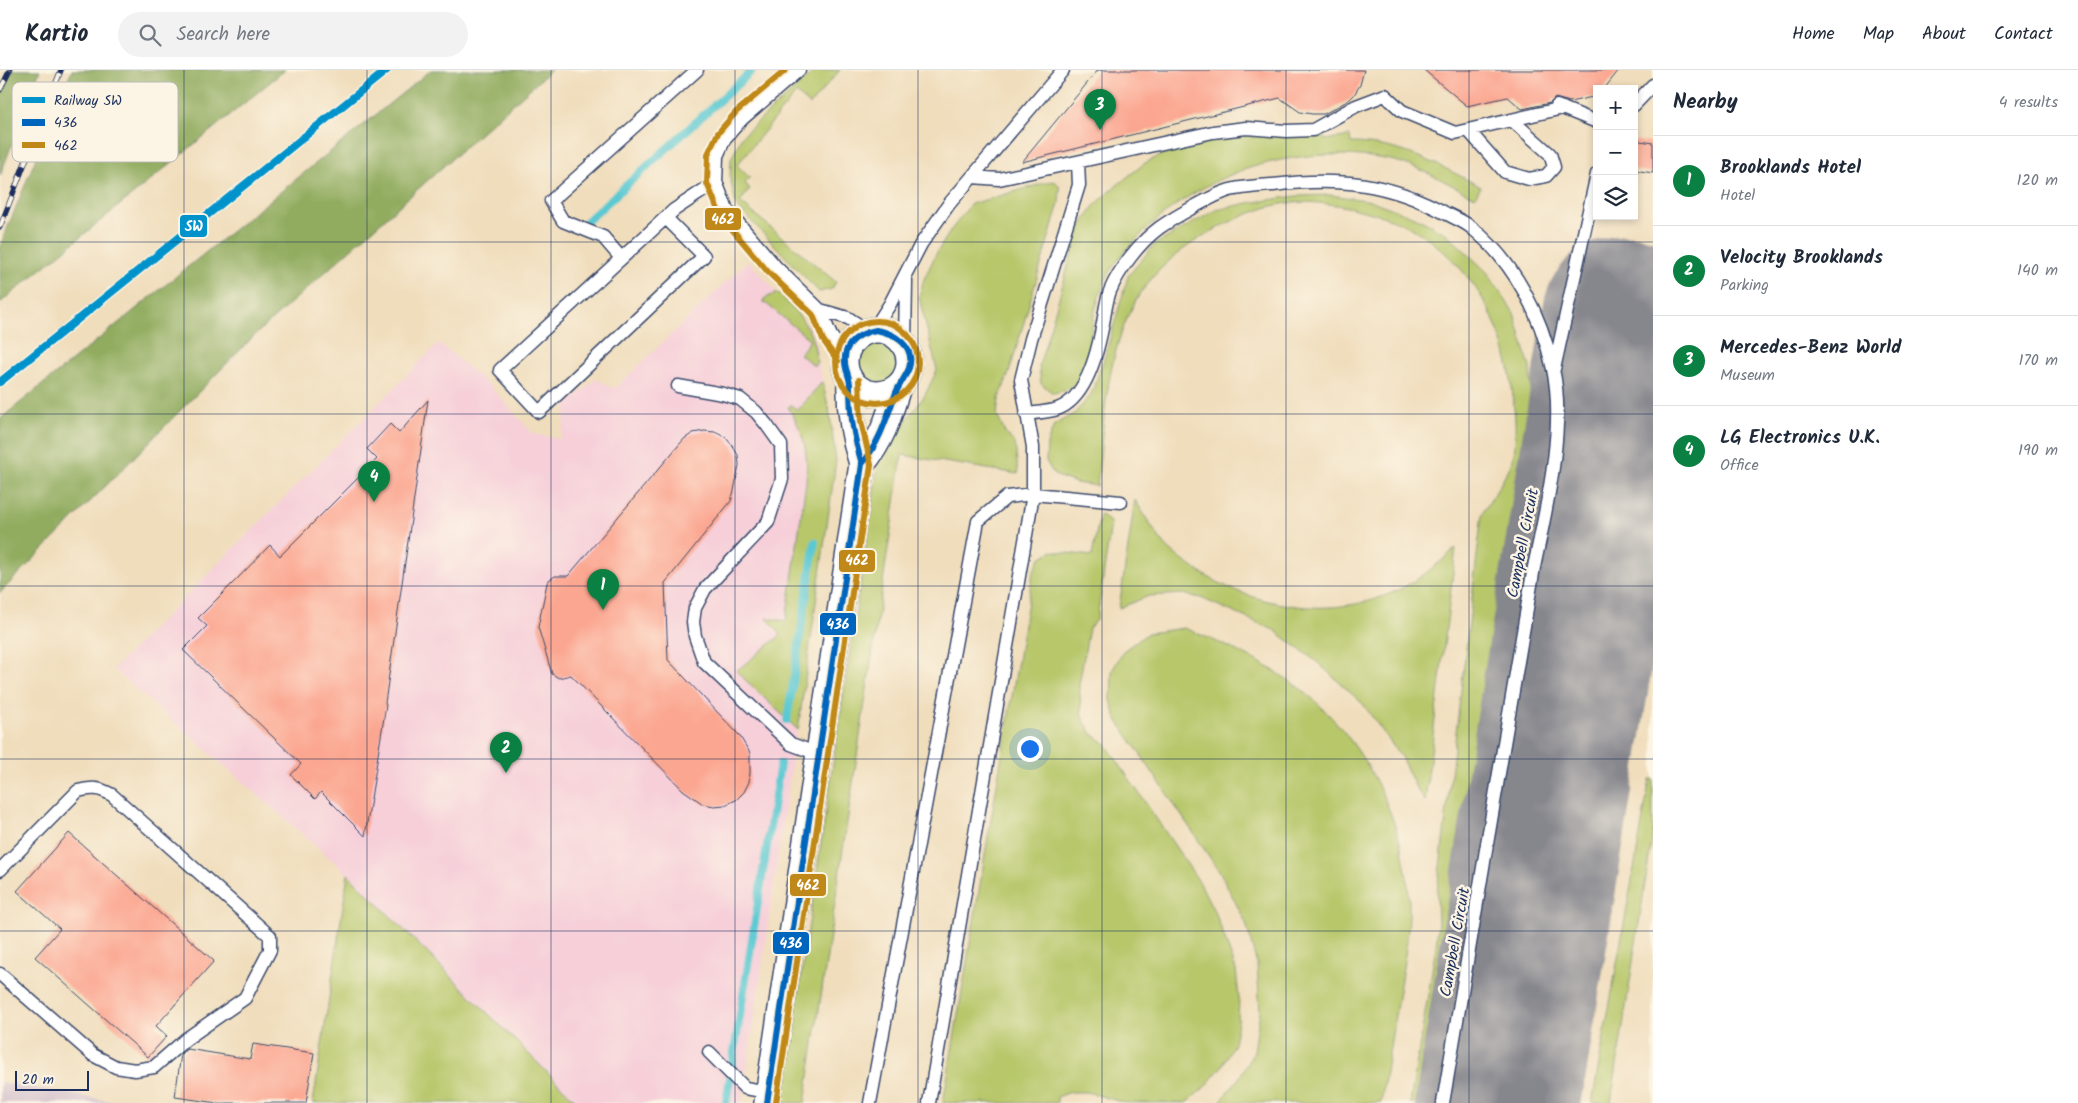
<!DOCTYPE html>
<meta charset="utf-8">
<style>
:root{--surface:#fff;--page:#f2f2f3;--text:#1f2937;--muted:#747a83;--line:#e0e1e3;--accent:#0b8043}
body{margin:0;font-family:Kalam,sans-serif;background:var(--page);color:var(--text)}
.controls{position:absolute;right:15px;top:15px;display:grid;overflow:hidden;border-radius:0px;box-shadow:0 2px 8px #0003}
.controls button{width:45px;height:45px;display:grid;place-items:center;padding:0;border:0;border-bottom:1px solid var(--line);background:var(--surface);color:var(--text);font:25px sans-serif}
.scale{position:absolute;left:15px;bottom:12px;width:74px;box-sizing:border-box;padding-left:5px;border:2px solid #1b2f5e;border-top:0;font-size:14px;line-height:18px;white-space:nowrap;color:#1b2f5e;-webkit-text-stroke:4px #fcf5e5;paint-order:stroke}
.you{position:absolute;left:1029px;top:678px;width:18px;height:18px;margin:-12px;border:4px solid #fff;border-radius:50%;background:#1a73e8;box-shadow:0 0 0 8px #1a73e833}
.badge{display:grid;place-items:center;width:32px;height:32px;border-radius:50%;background:var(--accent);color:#fff;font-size:16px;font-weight:700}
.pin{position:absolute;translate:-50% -41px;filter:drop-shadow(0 1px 2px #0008)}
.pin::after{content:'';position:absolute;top:26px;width:18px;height:15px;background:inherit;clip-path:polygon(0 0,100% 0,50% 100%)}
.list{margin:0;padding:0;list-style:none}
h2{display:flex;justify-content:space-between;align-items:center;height:65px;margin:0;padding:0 20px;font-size:21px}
h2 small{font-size:16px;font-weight:400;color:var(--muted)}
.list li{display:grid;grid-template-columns:32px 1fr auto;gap:15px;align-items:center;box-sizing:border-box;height:90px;padding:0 20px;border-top:1px solid var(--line)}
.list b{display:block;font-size:19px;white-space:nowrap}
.list p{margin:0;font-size:16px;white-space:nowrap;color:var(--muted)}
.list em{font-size:16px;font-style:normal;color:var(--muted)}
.icon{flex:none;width:28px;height:28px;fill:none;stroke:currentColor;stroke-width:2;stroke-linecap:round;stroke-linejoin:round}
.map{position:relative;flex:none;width:1653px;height:1033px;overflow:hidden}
header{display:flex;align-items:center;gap:30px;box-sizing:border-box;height:70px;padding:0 25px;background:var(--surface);border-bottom:1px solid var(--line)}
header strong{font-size:24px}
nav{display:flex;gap:28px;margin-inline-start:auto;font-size:18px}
.search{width:350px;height:45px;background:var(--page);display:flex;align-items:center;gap:12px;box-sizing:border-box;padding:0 18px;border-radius:28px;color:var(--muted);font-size:19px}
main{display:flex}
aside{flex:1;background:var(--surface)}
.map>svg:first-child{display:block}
</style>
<header>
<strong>Kartio</strong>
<div class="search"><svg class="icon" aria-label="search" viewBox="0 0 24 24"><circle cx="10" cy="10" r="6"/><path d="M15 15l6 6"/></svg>Search here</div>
<nav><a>Home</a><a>Map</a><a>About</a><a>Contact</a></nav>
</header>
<main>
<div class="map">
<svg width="1653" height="1033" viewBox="0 0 1653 1033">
<rect width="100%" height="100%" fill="#fcf5e5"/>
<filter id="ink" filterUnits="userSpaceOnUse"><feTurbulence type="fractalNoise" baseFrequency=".02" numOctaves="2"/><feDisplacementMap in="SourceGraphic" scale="10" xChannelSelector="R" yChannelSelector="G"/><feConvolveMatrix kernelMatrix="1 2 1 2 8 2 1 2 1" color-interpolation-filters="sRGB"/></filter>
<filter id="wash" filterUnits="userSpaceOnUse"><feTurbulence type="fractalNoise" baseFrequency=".0096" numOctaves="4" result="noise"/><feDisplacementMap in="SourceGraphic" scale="20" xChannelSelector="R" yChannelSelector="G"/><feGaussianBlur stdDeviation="1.12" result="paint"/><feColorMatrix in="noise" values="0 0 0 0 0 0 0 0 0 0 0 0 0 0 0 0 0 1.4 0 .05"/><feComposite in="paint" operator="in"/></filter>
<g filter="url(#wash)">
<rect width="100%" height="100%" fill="#f0ddbc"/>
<!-- built -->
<path fill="#f6cfd9" d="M 748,191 L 810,258 L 816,276 L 820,302 L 829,338 L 836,391 L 742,1033 L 578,1033 L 348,804 L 113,599 L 439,273 L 490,316 L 533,364 L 561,369 L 567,334 L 596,309 L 614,319 Z"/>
<!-- industrial -->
<path fill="#d1bdcb" d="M 0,1012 L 121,1033 L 0,1033 Z"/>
<!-- green -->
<path fill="#b7c76a" stroke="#697b64" d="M 816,0 L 840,0 L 810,35 L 796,23 L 737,95 L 750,108 L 745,113 L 750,119 L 740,132 L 836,212 L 832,219 L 819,222 L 736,135 L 730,107 L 731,89 L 742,66 Z
M 1255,64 L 1324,64 L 1325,70 L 1350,66 L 1351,73 C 1399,73 1440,95 1481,117 L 1475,127 C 1449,114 1413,93 1385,89 C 1298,75 1215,97 1150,156 C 1134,171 1114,191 1105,211 C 1100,223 1095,238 1093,251 C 1089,270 1088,297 1076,313 C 1071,320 1061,322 1053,323 L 1041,314 L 1039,296 L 1079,159 L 1093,137 L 1117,115 L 1145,93 L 1180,76 L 1209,70 Z
M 1052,111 L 1056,112 L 1060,118 L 1059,133 L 1009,303 L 999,329 L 997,345 L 1005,363 L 1015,373 L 1018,404 L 902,385 L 805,1033 L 782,1033 L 880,382 L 886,382 L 893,368 L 925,325 L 937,300 L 919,227 L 924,209 L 936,184 L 951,160 L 971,134 Z
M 1331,125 L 1372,131 L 1417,148 L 1447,164 L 1487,202 L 1514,243 L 1530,297 L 1533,390 L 1424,1033 L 1410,1033 L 1436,877 L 1438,853 L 1437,822 L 1482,444 C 1490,431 1509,402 1513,389 C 1518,369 1514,338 1512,318 C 1505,253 1471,195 1415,160 C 1397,149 1375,144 1356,139 C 1330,133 1298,129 1272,136 C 1254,141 1235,149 1218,158 C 1185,175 1154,199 1135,232 C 1105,287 1104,355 1097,416 L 1076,413 L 1054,405 L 1046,391 L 1047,374 L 1054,355 L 1075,343 L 1091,325 L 1105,286 L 1128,206 L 1154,175 L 1216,140 L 1248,133 L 1297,126 Z
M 778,223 C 801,247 813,257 817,292 L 814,296 L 800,284 L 810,270 L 763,231 L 765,228 Z
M854 292a23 23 0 1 1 46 0a23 23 0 1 1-46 0Z
M 822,312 L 829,338 L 836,391 L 798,660 L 736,601 L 781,565 L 767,548 L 786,551 L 806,412 C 808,380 805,365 788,337 L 791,335 L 798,340 Z
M 1135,430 C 1145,445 1157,468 1170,480 C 1229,532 1320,555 1394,522 C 1418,511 1437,495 1456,478 L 1425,731 L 1417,720 L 1401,687 L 1363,634 L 1317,592 L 1274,560 L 1201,528 L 1183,524 L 1149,526 L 1119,538 Z
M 1100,444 L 1111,453 L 1097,549 L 1089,558 L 1079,615 L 1082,647 L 1092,664 L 1105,673 L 1200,813 L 1217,847 L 1236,900 L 1239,928 L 1238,952 L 1234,974 L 1222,996 L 1204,1018 L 1186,1033 L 1125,1033 L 1087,1022 L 1071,1022 L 1057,1027 L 1057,1033 L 943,1033 L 1033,502 L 1040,488 L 1052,481 L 1092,486 Z
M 1184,558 C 1229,576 1279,598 1315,631 C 1370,681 1406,757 1409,831 C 1410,861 1404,891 1399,921 C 1393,958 1387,996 1381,1033 L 1219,1033 L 1239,1008 L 1254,981 L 1260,941 L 1257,895 L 1246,853 L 1221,804 L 1116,648 L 1111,630 L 1112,601 L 1123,581 L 1148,563 Z
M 1650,709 L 1653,709 L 1653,763 L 1611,1033 L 1592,1033 Z
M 348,804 L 578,1033 L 313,1033 Z"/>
<!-- forest -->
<path fill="#91ac5e" stroke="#566e5e" d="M 12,0 L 40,0 L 0,106 L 0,22 Z
M 72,0 L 285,0 L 0,233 L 0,176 Z
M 431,0 L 551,0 L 254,266 L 0,523 L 0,349 Z"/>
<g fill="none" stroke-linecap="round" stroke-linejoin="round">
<!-- stream -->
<path stroke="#5cc9d2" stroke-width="8" d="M 587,151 L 753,0
M 787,650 L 815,472
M 726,1033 L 780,694"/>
<!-- runway -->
<path stroke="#86868d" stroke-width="165" d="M 1498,1033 L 1625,248"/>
</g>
<g id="blocks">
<!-- building -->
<path fill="#fba690" d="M 1098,0 L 1364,0 L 1360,15 L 1354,25 L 1349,30 L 1324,44 L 1312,44 L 1300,42 L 1280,28 L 1022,92 Z
M 1424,0 L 1619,0 L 1604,19 L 1597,19 L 1597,26 L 1570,32 L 1555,28 L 1550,33 L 1522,39 L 1508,27 L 1467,36 Z
M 1634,70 L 1653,73 L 1653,103 L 1634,100 Z
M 428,330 L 385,633 L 386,635 L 365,766 L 321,722 L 315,729 L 291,705 L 301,694 L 183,580 L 207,556 L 198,548 L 236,510 L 270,475 L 280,486 L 377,389 L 367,379 L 390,354 L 399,363 Z
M 704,361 L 715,362 L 725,367 L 732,375 L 738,385 L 739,395 L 734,421 L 731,431 L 665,513 L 668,590 L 739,665 L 750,683 L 750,702 L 749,712 L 744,722 L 736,730 L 725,735 L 714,736 L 703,734 L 683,720 L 571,605 L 559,608 L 552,604 L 538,557 L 547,513 L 549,510 L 555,506 L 568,506 L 684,369 L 693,363 Z
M 69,763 L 214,891 L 156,956 L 167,966 L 148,987 L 35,887 L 60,859 L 17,821 Z
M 253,974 L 314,983 L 306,1033 L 218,1033 L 175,1027 L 181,984 L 187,979 L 250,989 Z"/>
</g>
</g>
<g filter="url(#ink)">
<use href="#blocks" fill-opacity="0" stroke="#3b496c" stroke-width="1"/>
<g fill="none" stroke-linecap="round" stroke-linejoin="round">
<defs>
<path id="service" d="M 799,0 L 742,49 L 725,68 L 717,86 L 716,112 L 727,140 L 775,196 L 820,240 L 831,266 L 845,286
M 1634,35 L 1653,15
M 1557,36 L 1597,52
M 1468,60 L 1505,102 L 1529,109 L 1546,106 L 1554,97 L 1550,84 L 1513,51
M 972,107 L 999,109 L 1213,62 L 1246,58 L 1286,61 L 1313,60 L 1356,36 L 1385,25 L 1402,41 L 1455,63 L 1563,38
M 666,148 L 704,186 L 539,342 L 500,300 L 674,140 L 716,112
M 621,188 L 603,167 L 563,151 L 551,131 L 697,0
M 820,240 L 848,248 L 868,261
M 874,259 L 890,234 L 921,174 L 949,134 L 1063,0
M 905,275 L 906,210
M 1554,299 L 1597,104
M 678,316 L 723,324 L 740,329 L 756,342 L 766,354 L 781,375 L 782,409 L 768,452 L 705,519 L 695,538 L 693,552 L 695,566 L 704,592 L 791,674 L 818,684
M 1026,344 C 1035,343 1045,342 1054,340 C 1086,332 1098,281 1103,253 C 1105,243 1106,231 1110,221 C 1119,199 1140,172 1159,158 C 1173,148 1215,124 1230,120 C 1244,117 1259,116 1273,115 C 1337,107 1389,112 1447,144 C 1455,148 1465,152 1472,158 C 1515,193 1541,245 1553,299 C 1566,357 1546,440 1534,497 L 1443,1033
M 0,800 L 78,721 C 92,717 100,718 112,725 L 270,866 L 270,880 L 245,928 L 186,969 L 154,997 L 135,1000 L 116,997 L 93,985 L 0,904
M 709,982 L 745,1018 L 768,1022
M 870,1033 L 978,451 L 1007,427 L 1033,424 L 1121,432
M 929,1033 L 1033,424 L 1033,377 L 1021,310 L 1031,269 L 1079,115 L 1078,92"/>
<path id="minor" d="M845 292a32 32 0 1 1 64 0a32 32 0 1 1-64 0Z
M 862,394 C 882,371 889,346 898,317
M 767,1033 L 862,394 C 853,366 849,339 850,310"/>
</defs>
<!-- service casing -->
<use href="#service" stroke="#3b496c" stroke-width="15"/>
<!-- minor casing -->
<use href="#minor" stroke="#3b496c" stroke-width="28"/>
<!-- service -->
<use href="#service" stroke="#fff" stroke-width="12"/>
<!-- minor -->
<use href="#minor" stroke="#fff" stroke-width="25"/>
<defs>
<path id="rail" d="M 0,20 L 10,0
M 0,157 L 61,0"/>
</defs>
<!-- rail casing -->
<use href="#rail" stroke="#1b2f5e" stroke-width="5.5"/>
<!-- rail -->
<use href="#rail" stroke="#fcf5e5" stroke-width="4" stroke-dasharray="11" stroke-linecap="butt"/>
<defs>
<path id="bus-1" d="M 876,260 C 894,263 916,276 909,298 C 905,308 898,316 895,325 C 886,350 879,373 862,394 C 853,364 850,346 850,315 C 850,307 845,300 845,292 C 843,273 860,263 876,260 Z
M 767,1033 L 862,394"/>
<path id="bus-2" d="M 786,0 L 736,42 L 718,63 L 708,84 L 707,113 L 720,145 L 768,202 L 813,245 L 823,270 L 838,291
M836 292a41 41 0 1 1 82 0a41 41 0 1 1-82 0Z
M 776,1033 L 871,395 L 861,351 L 859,310"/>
</defs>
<!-- bus-1 casing -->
<use href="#bus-1" stroke="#fcf5e5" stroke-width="10"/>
<!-- bus-2 casing -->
<use href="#bus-2" stroke="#fcf5e5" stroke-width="10"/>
<!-- bus-1 -->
<use href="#bus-1" stroke="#0065bd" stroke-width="6"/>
<!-- bus-2 -->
<use href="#bus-2" stroke="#c08818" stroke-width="6"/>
<defs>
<path id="rail-1" d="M 0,312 L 387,0"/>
</defs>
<!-- rail-1 casing -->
<use href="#rail-1" stroke="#fcf5e5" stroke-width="11"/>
<!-- rail-1 -->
<use href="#rail-1" stroke="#0092cb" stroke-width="8"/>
</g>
</g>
<!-- grid -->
<path fill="none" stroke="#1b2f5e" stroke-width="1" stroke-opacity="0.55" d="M 184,0 L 184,1033M 367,0 L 367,1033M 551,0 L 551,1033M 735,0 L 735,1033M 918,0 L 918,1033M 1102,0 L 1102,1033M 1286,0 L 1286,1033M 1469,0 L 1469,1033M 0,172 L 1653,172M 0,344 L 1653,344M 0,516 L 1653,516M 0,689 L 1653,689M 0,861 L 1653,861"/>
<g text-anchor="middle" stroke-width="5" stroke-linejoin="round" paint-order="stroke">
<!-- street labels -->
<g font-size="16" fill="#1b2f5e" stroke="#fcf5e5">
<text transform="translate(1522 473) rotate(-79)" y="6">Campbell Circuit</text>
<text transform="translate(1454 872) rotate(-80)" y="6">Campbell Circuit</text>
</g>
</g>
<!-- legend -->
<rect x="12" y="12" width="166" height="80" rx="8" fill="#fcf5e5" stroke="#b8babc" stroke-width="1"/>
<rect x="22" y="27" width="23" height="6" fill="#0092cb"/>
<rect x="22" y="49" width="23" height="7" fill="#0065bd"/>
<rect x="22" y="72" width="23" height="6" fill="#c08818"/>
<g font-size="14" fill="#1b2f5e">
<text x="54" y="35">Railway SW</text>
<text x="54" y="57">436</text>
<text x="54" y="80">462</text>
</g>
<g stroke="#fcf5e5" stroke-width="2">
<rect x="704" y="137" width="38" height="24" rx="5" fill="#c08818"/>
<rect x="179" y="144" width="29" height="24" rx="5" fill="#0092cb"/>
<rect x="838" y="479" width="38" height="24" rx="5" fill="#c08818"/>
<rect x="819" y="542" width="38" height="24" rx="5" fill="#0065bd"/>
<rect x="789" y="803" width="38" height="24" rx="5" fill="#c08818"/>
<rect x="772" y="861" width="38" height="24" rx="5" fill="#0065bd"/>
</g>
<g font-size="14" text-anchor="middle" font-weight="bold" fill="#fff">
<text x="723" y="154">462</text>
<text x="194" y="161">SW</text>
<text x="857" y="495">462</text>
<text x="838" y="559">436</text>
<text x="808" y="820">462</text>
<text x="791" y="878">436</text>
</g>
</svg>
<div class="controls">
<button>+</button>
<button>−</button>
<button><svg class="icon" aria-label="layers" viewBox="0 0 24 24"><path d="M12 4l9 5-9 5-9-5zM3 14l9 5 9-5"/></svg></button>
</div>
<div class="scale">20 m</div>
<div class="you"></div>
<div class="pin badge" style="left:603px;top:540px">1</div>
<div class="pin badge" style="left:506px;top:703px">2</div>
<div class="pin badge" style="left:1100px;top:60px">3</div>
<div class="pin badge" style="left:374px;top:432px">4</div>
</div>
<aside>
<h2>Nearby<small>4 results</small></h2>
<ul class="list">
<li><span class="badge">1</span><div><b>Brooklands Hotel</b><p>Hotel</p></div><em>120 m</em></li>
<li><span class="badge">2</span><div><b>Velocity Brooklands</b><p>Parking</p></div><em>140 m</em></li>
<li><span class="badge">3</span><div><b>Mercedes-Benz World</b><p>Museum</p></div><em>170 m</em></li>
<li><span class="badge">4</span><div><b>LG Electronics U.K.</b><p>Office</p></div><em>190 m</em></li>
</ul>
</aside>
</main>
